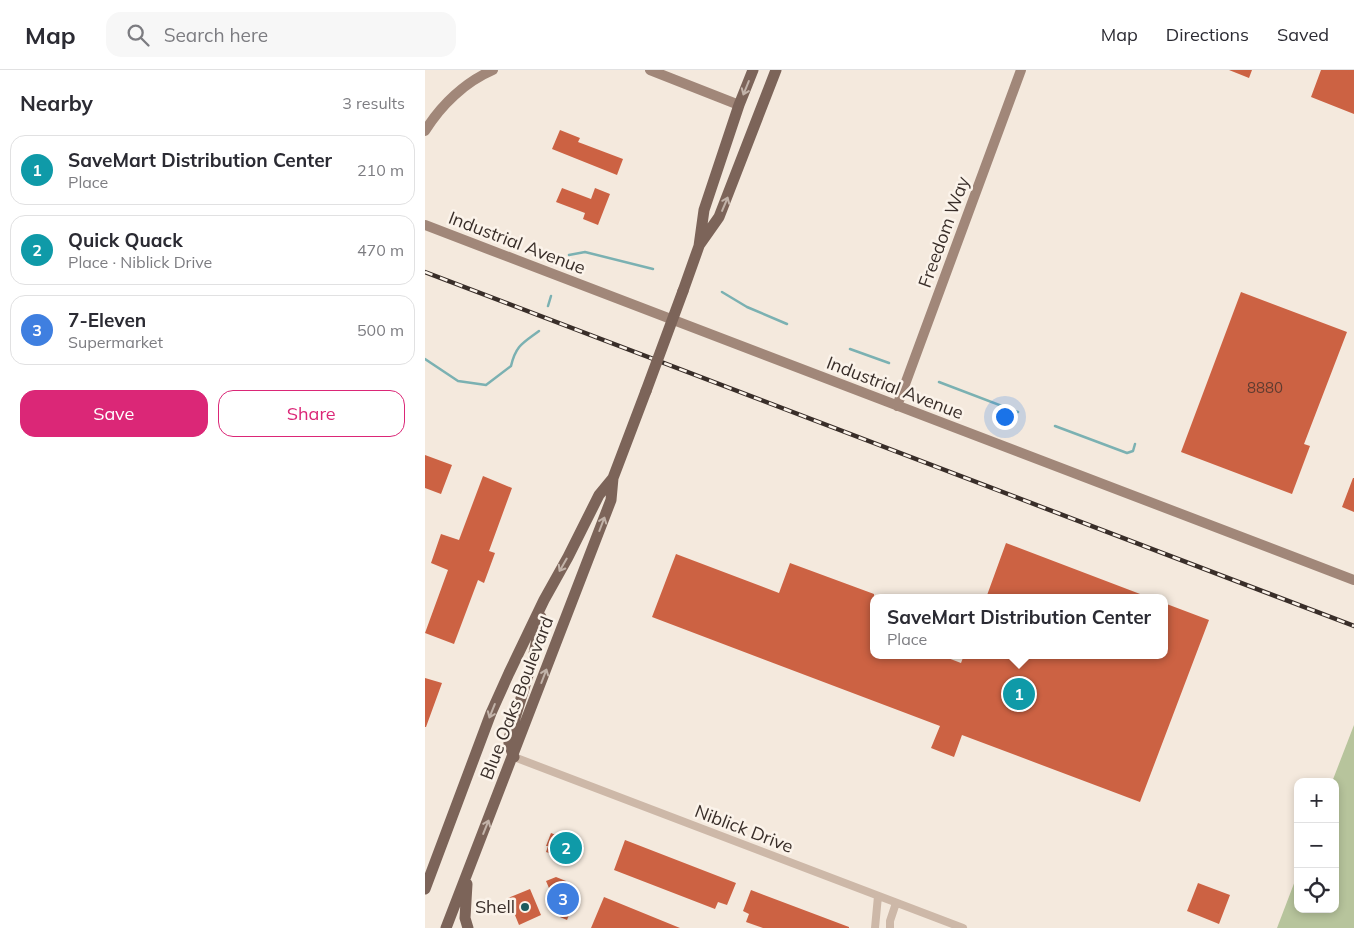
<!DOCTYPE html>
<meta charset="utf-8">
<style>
:root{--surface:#fff;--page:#f7f7f7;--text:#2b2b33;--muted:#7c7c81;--line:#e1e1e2;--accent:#db2777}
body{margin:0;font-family:Mulish,sans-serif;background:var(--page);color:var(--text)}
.controls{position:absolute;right:15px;bottom:15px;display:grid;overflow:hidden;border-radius:10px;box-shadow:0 2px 8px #0003}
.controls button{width:45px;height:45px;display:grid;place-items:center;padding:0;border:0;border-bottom:1px solid var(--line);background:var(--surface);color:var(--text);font:25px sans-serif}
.you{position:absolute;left:579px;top:346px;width:18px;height:18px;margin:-12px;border:4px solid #fff;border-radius:50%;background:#1a73e8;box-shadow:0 0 0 8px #1a73e833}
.badge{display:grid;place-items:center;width:32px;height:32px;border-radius:50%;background:var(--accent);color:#fff;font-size:16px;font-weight:700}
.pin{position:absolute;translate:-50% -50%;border:2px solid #fff;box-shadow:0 1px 5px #0006}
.popup{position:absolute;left:445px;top:524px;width:298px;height:65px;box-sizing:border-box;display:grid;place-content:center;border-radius:10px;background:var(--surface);filter:drop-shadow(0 1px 4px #0005);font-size:16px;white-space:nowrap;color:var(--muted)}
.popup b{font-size:19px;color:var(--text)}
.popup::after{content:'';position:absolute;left:50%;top:100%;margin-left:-10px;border:10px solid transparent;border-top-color:var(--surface)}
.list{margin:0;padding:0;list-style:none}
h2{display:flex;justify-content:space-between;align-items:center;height:65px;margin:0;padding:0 20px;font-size:21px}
h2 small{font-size:16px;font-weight:400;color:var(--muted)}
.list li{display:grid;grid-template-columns:32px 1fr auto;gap:15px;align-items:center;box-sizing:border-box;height:70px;margin:0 10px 10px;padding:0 10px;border:1px solid var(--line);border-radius:15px}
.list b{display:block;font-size:19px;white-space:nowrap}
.list p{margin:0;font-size:16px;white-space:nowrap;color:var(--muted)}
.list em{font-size:16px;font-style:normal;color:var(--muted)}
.actions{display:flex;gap:10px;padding:15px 20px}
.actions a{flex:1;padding:11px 0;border:1px solid var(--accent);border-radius:15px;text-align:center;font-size:18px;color:var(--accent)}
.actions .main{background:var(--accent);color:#fff}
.icon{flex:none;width:28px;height:28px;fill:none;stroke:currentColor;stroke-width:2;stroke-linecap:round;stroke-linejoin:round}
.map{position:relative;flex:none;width:929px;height:858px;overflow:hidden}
header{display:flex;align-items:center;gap:30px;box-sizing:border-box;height:70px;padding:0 25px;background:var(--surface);border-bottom:1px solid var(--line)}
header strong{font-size:24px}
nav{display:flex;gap:28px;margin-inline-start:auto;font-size:18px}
.search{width:350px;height:45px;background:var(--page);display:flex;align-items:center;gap:12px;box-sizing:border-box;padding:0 18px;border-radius:15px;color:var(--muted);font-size:19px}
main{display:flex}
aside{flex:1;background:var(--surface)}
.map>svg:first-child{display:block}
</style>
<header>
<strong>Map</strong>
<div class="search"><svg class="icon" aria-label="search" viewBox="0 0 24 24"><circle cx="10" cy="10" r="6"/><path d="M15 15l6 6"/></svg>Search here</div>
<nav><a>Map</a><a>Directions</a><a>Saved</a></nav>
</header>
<main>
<aside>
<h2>Nearby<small>3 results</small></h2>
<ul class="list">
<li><span class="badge" style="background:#0f9aa8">1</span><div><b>SaveMart Distribution Center</b><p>Place</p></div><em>210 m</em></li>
<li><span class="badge" style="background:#0f9aa8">2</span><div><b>Quick Quack</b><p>Place · Niblick Drive</p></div><em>470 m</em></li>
<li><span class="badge" style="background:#3f7fe0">3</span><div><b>7-Eleven</b><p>Supermarket</p></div><em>500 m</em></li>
</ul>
<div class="actions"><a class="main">Save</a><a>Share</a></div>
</aside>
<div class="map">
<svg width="929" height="858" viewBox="0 0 929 858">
<rect width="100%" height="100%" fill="#f4e9dd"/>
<!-- green -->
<path fill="#b7c49c" d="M 929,655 L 929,858 L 852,858 L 873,803 L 873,839 L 910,839 L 910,712 L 907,712 Z"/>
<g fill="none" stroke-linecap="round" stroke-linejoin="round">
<!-- stream -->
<path stroke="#7bb1b2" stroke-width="2.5" d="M 144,185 L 160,182 L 228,199
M 297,222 L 322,237 L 362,254
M 123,236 L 126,226
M 425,279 L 464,293
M 0,289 L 33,311 L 61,315 L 86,296 C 91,275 98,273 114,261
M 514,312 L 593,342
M 630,356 L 702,383 L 708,381 L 710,374"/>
</g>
<!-- building -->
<path fill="#cc6243" d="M 804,0 L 827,0 L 824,8 Z
M 896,0 L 929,0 L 929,44 L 886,27 Z
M 135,60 L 155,68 L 153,72 L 198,89 L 192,105 L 127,79 Z
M 137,118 L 166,129 L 170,118 L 185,124 L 173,155 L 158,149 L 160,143 L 131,132 Z
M 816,222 L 922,262 L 879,374 L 885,376 L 867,424 L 756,382 Z
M 0,385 L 27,395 L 16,424 L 0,418 Z
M 58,406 L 87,418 L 64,481 L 70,483 L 59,513 L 53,510 L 29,574 L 0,563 L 23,500 L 6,493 L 16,464 L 34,470 Z
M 928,408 L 929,408 L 929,442 L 917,437 Z
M 581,473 L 723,527 L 723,528 L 561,528 Z
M 251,484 L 354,523 L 365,493 L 449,524 L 449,585 L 515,585 L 536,593 L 539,585 L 739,585 L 739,533 L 784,550 L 715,732 L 537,665 L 529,687 L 506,678 L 515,656 L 227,547 Z
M 0,608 L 17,613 L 1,657 L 0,657 Z
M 126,763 L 159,776 L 155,788 L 146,785 L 144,790 L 121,782 L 123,776 L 121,776 Z
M 200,770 L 311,813 L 302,835 L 293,832 L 290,839 L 189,800 Z
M 131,807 L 141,811 L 146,821 L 143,828 L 150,830 L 142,850 L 135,847 L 140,833 L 132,837 L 121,811 Z
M 773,813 L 805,825 L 794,854 L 762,841 Z
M 105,819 L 116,845 L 94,855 L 83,828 Z
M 326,820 L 424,857 L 424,858 L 338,858 L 321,852 L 324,844 L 318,841 Z
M 179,827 L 255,858 L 166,858 Z"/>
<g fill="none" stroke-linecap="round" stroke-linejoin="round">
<!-- street -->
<path stroke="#cdb8a8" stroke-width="8" d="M 89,687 L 538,858
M 450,858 L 453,826
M 465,858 L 465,851 L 471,833"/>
<!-- secondary -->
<path stroke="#a18779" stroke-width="10" d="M 225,0 L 314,35
M 0,61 C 16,35 40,12 68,0
M 0,155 L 929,510
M 472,336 L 596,0"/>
<!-- primary -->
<path stroke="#7c6459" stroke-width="11" d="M 275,174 L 294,147 L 351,0
M 258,221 L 274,176 L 279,140 L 314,35 L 328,0
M 89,687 L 84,674 L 84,668 L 108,589 L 116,547
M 42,814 L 40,848 L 43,858
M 0,819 L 66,643 L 84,603 L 119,530 L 143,487 L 174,425 L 188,408
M 21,858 L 186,430 L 188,408 L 221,321"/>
<defs>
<path id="rail" d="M 0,202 L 929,556"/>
</defs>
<!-- rail casing -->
<use href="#rail" stroke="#392e29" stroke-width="4.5"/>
<!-- rail -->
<use href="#rail" stroke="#fbf3ea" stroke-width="2.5" stroke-dasharray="8" stroke-linecap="butt"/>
<!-- primary-bridge -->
<path stroke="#7c6459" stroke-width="11" d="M 221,321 L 258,221"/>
</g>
<!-- one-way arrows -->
<defs><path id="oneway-shaft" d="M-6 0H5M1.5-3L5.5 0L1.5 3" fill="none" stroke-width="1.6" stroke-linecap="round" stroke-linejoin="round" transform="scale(1.25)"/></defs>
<g stroke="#c2b3a9">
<use href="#oneway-shaft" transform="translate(321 18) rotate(112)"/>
<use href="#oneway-shaft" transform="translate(300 134) rotate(-67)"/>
<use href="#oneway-shaft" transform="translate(177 454) rotate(-69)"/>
<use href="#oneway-shaft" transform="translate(138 495) rotate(120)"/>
<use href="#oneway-shaft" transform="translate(119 606) rotate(-69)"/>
<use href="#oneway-shaft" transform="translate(67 641) rotate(112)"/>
<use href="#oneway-shaft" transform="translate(61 757) rotate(-68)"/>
</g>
<!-- markers -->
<circle fill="#1c5a5d" stroke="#fbf3ea" stroke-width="2" cx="100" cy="837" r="5"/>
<g text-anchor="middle" stroke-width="5" stroke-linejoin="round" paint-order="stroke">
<!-- number labels -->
<g font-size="15" fill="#5e3b30">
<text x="840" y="323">8880</text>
</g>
<!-- street labels -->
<g font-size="18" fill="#392e29" stroke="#fbf3ea">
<text transform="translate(519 162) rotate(-70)" y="6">Freedom Way</text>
<text transform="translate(92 173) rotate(21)" y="6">Industrial Avenue</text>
<text transform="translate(470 318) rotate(21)" y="6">Industrial Avenue</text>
<text transform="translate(92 628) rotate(-69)" y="6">Blue Oaks Boulevard</text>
<text transform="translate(319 759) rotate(21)" y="6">Niblick Drive</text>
</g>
<!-- poi labels -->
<g font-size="18" fill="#392e29" stroke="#fbf3ea" text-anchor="end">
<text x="90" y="843">Shell</text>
</g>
</g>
</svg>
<div class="controls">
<button>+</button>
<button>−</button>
<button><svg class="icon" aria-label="locate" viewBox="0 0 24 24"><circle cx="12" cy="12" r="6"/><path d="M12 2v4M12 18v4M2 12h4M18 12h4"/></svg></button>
</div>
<div class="you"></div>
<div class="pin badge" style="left:594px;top:624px;background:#0f9aa8">1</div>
<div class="popup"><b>SaveMart Distribution Center</b>Place</div>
<div class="pin badge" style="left:141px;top:778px;background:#0f9aa8">2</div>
<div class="pin badge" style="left:138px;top:829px;background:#3f7fe0">3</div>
</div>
</main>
